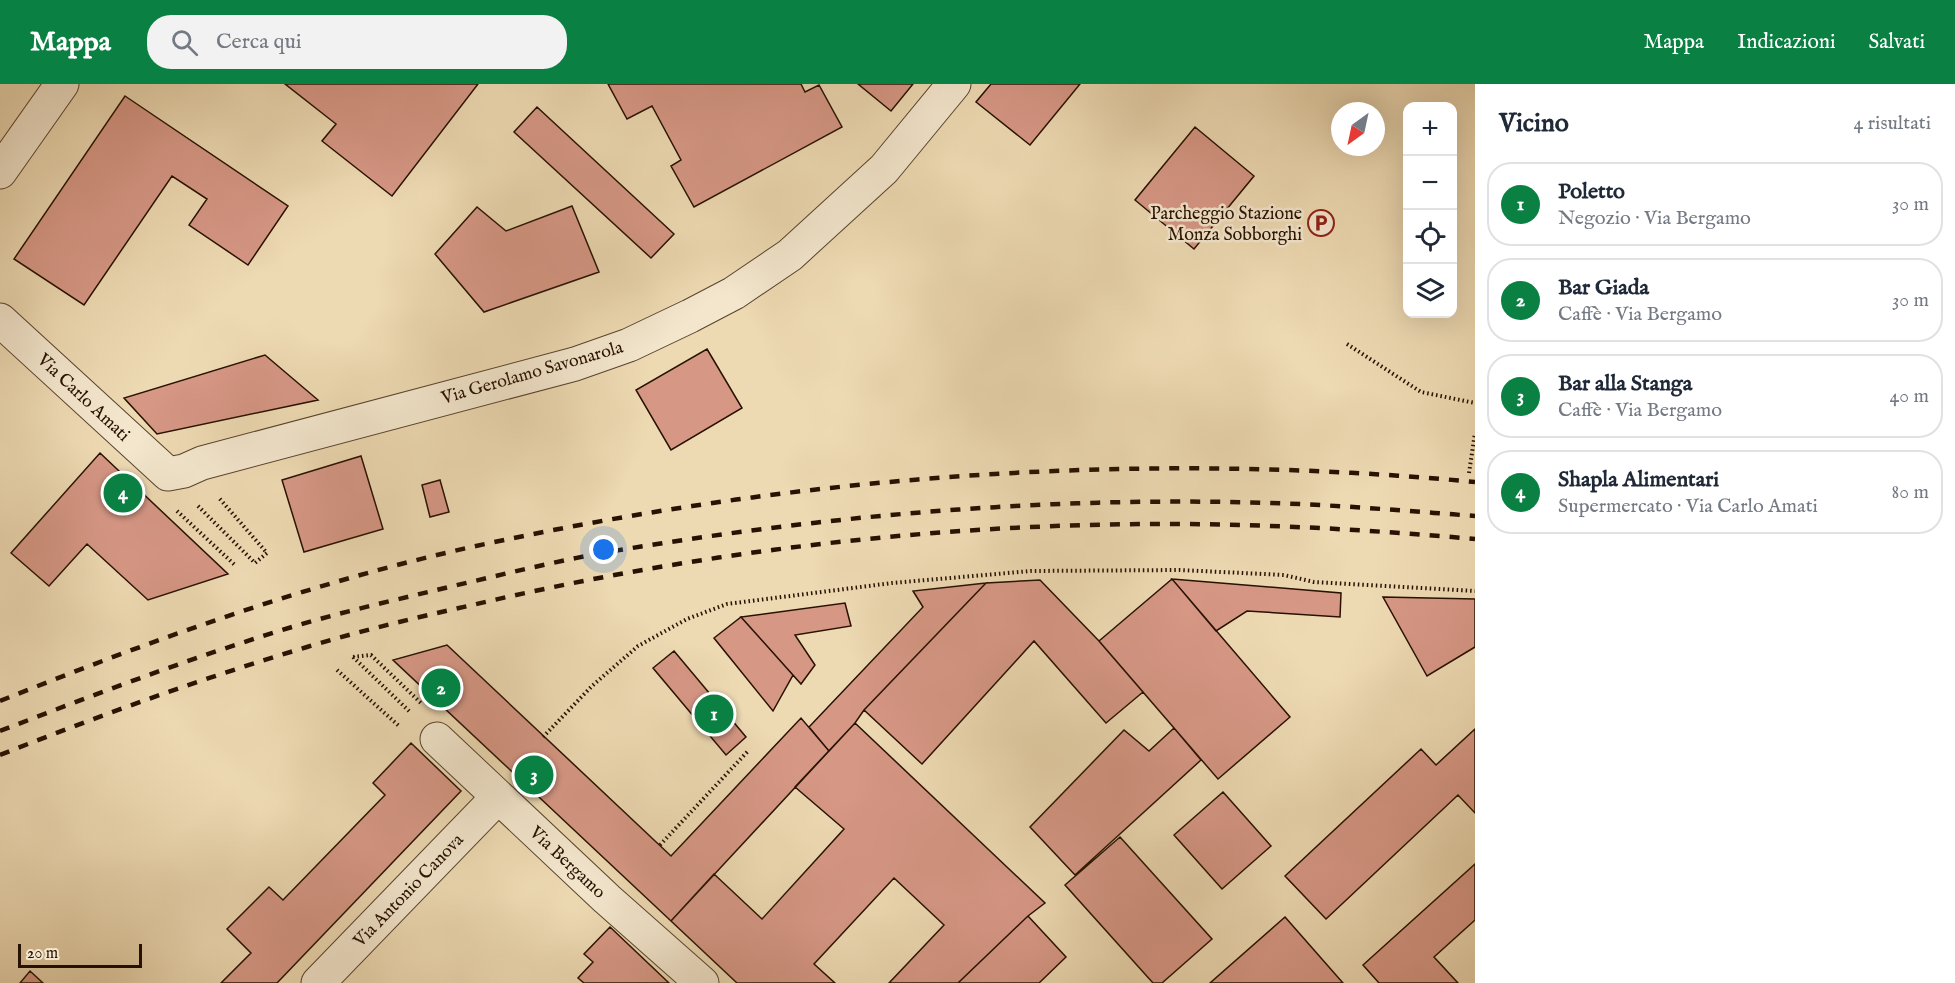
<!DOCTYPE html>
<html lang="it">
<meta charset="utf-8">
<style>
:root{--surface:#fff;--page:#f2f2f3;--text:#1f2937;--muted:#747a83;--line:#e0e1e3;--accent:#0b8043}
body{margin:0;font-family:"IM FELL English",serif;background:var(--page);color:var(--text)}
.controls{position:absolute;right:18px;top:18px;display:grid;overflow:hidden;border-radius:12px;box-shadow:0 6px 24px #0002}
.controls button{width:54px;height:54px;display:grid;place-items:center;padding:0;border:0;border-bottom:2px solid var(--line);background:var(--surface);color:var(--text);font:30px sans-serif}
.compass{position:absolute;left:1331px;top:18px;width:54px;height:54px;border-radius:50%;background:var(--surface);box-shadow:0 6px 24px #0002;rotate:213deg}
.scale{position:absolute;left:18px;bottom:15px;width:124px;box-sizing:border-box;padding-left:6px;border:3px solid #271100;border-top:0;font-size:16px;line-height:21px;white-space:nowrap;color:#271100;-webkit-text-stroke:4px #f3e6cd;paint-order:stroke}
.you{position:absolute;left:604px;top:466px;width:21px;height:21px;margin:-15px;border:4px solid #fff;border-radius:50%;background:#1a73e8;box-shadow:0 0 0 9px #1a73e833}
.badge{display:grid;place-items:center;width:39px;height:39px;border-radius:50%;background:var(--accent);color:#fff;font-size:20px;font-weight:700}
.pin{position:absolute;translate:-50% -50%;border:3px solid #fff;box-shadow:0 2px 6px #0006}
.list{margin:0;padding:0;list-style:none}
h2{display:flex;justify-content:space-between;align-items:center;height:78px;margin:0;padding:0 24px;font-size:26px}
h2 small{font-size:20px;font-weight:400;color:var(--muted)}
.list li{display:grid;grid-template-columns:39px 1fr auto;gap:18px;align-items:center;box-sizing:border-box;height:84px;margin:0 12px 12px;padding:0 12px;border:2px solid var(--line);border-radius:24px}
.list b{display:block;font-size:22px;white-space:nowrap}
.list p{margin:0;font-size:20px;white-space:nowrap;color:var(--muted)}
.list em{font-size:20px;font-style:normal;color:var(--muted)}
.icon{flex:none;width:33px;height:33px;fill:none;stroke:currentColor;stroke-width:2;stroke-linecap:round;stroke-linejoin:round}
.map{position:relative;flex:none;width:1475px;height:899px;overflow:hidden}
header{display:flex;align-items:center;gap:36px;box-sizing:border-box;height:84px;padding:0 30px;background:var(--accent);color:#fff}
header strong{font-size:28px}
nav{display:flex;gap:33px;margin-inline-start:auto;font-size:21px}
.search{width:420px;height:54px;background:var(--page);display:flex;align-items:center;gap:15px;box-sizing:border-box;padding:0 21px;border-radius:24px;color:var(--muted);font-size:22px}
main{display:flex}
aside{flex:1;background:var(--surface)}
.map>svg:first-child{display:block}
</style>
<header>
<strong>Mappa</strong>
<div class="search"><svg class="icon" aria-label="search" viewBox="0 0 24 24"><circle cx="10" cy="10" r="6"/><path d="M15 15l6 6"/></svg>Cerca qui</div>
<nav><a>Mappa</a><a>Indicazioni</a><a>Salvati</a></nav>
</header>
<main>
<div class="map">
<svg width="1475" height="899" viewBox="0 0 1475 899">
<rect width="100%" height="100%" fill="#edd9b2"/>
<filter id="stains"><feTurbulence type="fractalNoise" baseFrequency=".00333" numOctaves="4"/><feColorMatrix values="0 0 0 0 .2 0 0 0 0 .09 0 0 0 0 .02 0 0 0 .5 -.17"/></filter>
<radialGradient id="worn" r=".72"><stop offset=".6" stop-color="#630" stop-opacity="0"/><stop offset="1" stop-color="#630" stop-opacity=".3"/></radialGradient>
<!-- building -->
<path fill="#d69785" stroke="#271100" stroke-width="1.5" d="M 285,0 L 478,0 L 392,112 L 322,57 L 336,40 Z
M 608,0 L 801,0 L 805,8 L 819,1 L 842,43 L 694,123 L 671,82 L 681,76 L 652,22 L 627,35 Z
M 858,0 L 913,0 L 891,27 Z
M 991,0 L 1080,0 L 1030,61 L 976,18 Z
M 125,12 L 288,122 L 248,181 L 189,141 L 207,115 L 172,92 L 84,221 L 14,175 Z
M 537,23 L 674,150 L 651,174 L 514,48 Z
M 1195,43 L 1254,92 L 1194,165 L 1135,116 Z
M 572,122 L 599,188 L 484,228 L 435,170 L 477,123 L 506,147 Z
M 707,265 L 742,324 L 671,366 L 636,306 Z
M 265,271 L 318,316 L 157,350 L 124,314 Z
M 100,369 L 228,490 L 148,516 L 87,460 L 49,502 L 11,469 Z
M 361,372 L 383,445 L 304,468 L 282,396 Z
M 440,396 L 449,428 L 430,433 L 422,401 Z
M 1172,495 L 1290,633 L 1218,695 L 1099,557 Z
M 1172,495 L 1341,509 L 1340,533 L 1247,527 L 1216,547 Z
M 1040,496 L 1099,557 L 1143,608 L 1106,639 L 1034,557 L 922,680 L 864,626 L 986,499 Z
M 986,499 L 864,626 L 855,639 L 829,667 L 809,643 L 923,523 L 913,507 Z
M 1383,513 L 1475,515 L 1475,563 L 1427,592 Z
M 845,519 L 851,542 L 795,551 L 815,581 L 801,600 L 741,533 Z
M 741,533 L 793,591 L 773,627 L 714,554 Z
M 447,561 L 671,772 L 801,634 L 829,667 L 671,837 L 393,576 Z
M 674,567 L 746,653 L 726,671 L 653,584 Z
M 855,639 L 1045,819 L 1028,832 L 958,899 L 889,899 L 944,841 L 894,794 L 814,880 L 835,899 L 737,899 L 671,837 L 714,790 L 762,835 L 844,745 L 795,703 Z
M 1174,644 L 1201,676 L 1075,791 L 1030,743 L 1124,646 L 1149,667 Z
M 1475,645 L 1475,729 L 1458,711 L 1326,835 L 1285,792 L 1421,665 L 1436,681 Z
M 411,659 L 461,707 L 277,899 L 221,899 L 251,869 L 227,845 L 269,803 L 283,816 L 385,711 L 373,699 Z
M 1223,708 L 1271,762 L 1222,805 L 1174,751 Z
M 1120,753 L 1212,855 L 1162,899 L 1153,899 L 1065,801 Z
M 1475,780 L 1475,836 L 1434,873 L 1458,899 L 1379,899 L 1363,881 Z
M 1028,832 L 1066,873 L 1039,899 L 958,899 Z
M 1285,833 L 1343,899 L 1210,899 Z
M 610,843 L 669,899 L 584,899 L 578,894 L 593,878 L 584,870 Z
M 30,887 L 43,899 L 20,899 Z"/>
<g fill="none" stroke-linecap="round" stroke-linejoin="round">
<defs>
<path id="street" d="M 0,88 L 62,0
M 0,236 L 168,390 L 184,387 L 202,379 L 575,280 L 629,261 L 690,232 L 734,209 L 790,171 L 884,85 L 954,0
M 437,655 L 607,815 L 702,899
M 318,899 L 498,713"/>
</defs>
<!-- street casing -->
<use href="#street" stroke="#58432c" stroke-width="35"/>
<!-- path -->
<path stroke="#271100" stroke-width="4" stroke-dasharray="1.5 3" stroke-linecap="butt" d="M 1347,260 L 1421,308 L 1475,319
M 1469,389 L 1475,349
M 198,422 L 255,479 L 267,469 L 219,414
M 177,427 L 236,482
M 353,573 L 371,571 L 422,620
M 353,573 L 411,629
M 337,586 L 400,643
M 543,653 L 592,602 L 638,562 L 687,535 L 727,520 L 892,499 L 1031,487 L 1180,486 L 1284,491 L 1314,498 L 1475,507
M 660,761 L 749,666"/>
<!-- street -->
<use href="#street" stroke="#f3e6cd" stroke-width="33"/>
<!-- rail -->
<path stroke="#271100" stroke-width="4.5" stroke-dasharray="10 10" stroke-linecap="butt" d="M 0,617 C 152,556 307,500 467,464 C 797,391 1139,366 1475,398
M 0,647 C 96,610 193,573 292,543 C 345,527 400,515 453,502 C 505,490 556,477 608,468 C 827,431 1049,412 1271,419 C 1339,421 1407,427 1475,432
M 0,671 C 101,631 203,594 307,563 C 360,547 414,534 468,522 C 696,468 931,440 1165,440 C 1269,440 1372,446 1475,455"/>
</g>
<!-- icons -->
<defs>
<symbol id="parking-ring" viewBox="-11 -11 22 22"><circle r="9.5" fill="#f3e6cd" stroke="#8f2418" stroke-width="1.5"/><path d="M-3.5-5.5H1a3.5 3.5 0 0 1 0 7H-1V5.5H-3.5ZM-1-3.4V-.6H.8a1.4 1.4 0 0 0 0-2.8Z" fill="#8f2418"/></symbol>
</defs>
<g fill-rule="evenodd">
<use href="#parking-ring" x="1306" y="124" width="30" height="30"/>
</g>
<g text-anchor="middle" stroke-width="5" stroke-linejoin="round" paint-order="stroke">
<!-- poi labels -->
<g font-size="18" fill="#271100" stroke="#f3e6cd" text-anchor="end">
<text x="1302" y="135">Parcheggio Stazione<tspan x="1302" dy="21">Monza Sobborghi</tspan></text>
</g>
<!-- street labels -->
<g font-size="18" fill="#271100" stroke="#f3e6cd">
<text transform="translate(532 288) rotate(-16)" y="6">Via Gerolamo Savonarola</text>
<text transform="translate(84 313) rotate(43)" y="6">Via Carlo Amati</text>
<text transform="translate(568 778) rotate(43)" y="6">Via Bergamo</text>
<text transform="translate(408 806) rotate(-46)" y="6">Via Antonio Canova</text>
</g>
</g>
<rect width="100%" height="100%" filter="url(#stains)"/>
<rect width="100%" height="100%" fill="url(#worn)"/>
</svg>
<div class="controls">
<button>+</button>
<button>−</button>
<button><svg class="icon" aria-label="locate" viewBox="0 0 24 24"><circle cx="12" cy="12" r="6"/><path d="M12 2v4M12 18v4M2 12h4M18 12h4"/></svg></button>
<button><svg class="icon" aria-label="layers" viewBox="0 0 24 24"><path d="M12 4l9 5-9 5-9-5zM3 14l9 5 9-5"/></svg></button>
</div>
<svg class="compass" viewBox="-18 -18 36 36"><path d="M0-13l5 13h-10z" fill="#e53935"/><path d="M0 13l5-13h-10z" fill="#747a83"/></svg>
<div class="scale">20 m</div>
<div class="you"></div>
<div class="pin badge" style="left:714px;top:630px">1</div>
<div class="pin badge" style="left:441px;top:604px">2</div>
<div class="pin badge" style="left:534px;top:691px">3</div>
<div class="pin badge" style="left:123px;top:409px">4</div>
</div>
<aside>
<h2>Vicino<small>4 risultati</small></h2>
<ul class="list">
<li><span class="badge">1</span><div><b>Poletto</b><p>Negozio · Via Bergamo</p></div><em>30 m</em></li>
<li><span class="badge">2</span><div><b>Bar Giada</b><p>Caffè · Via Bergamo</p></div><em>30 m</em></li>
<li><span class="badge">3</span><div><b>Bar alla Stanga</b><p>Caffè · Via Bergamo</p></div><em>40 m</em></li>
<li><span class="badge">4</span><div><b>Shapla Alimentari</b><p>Supermercato · Via Carlo Amati</p></div><em>80 m</em></li>
</ul>
</aside>
</main>
